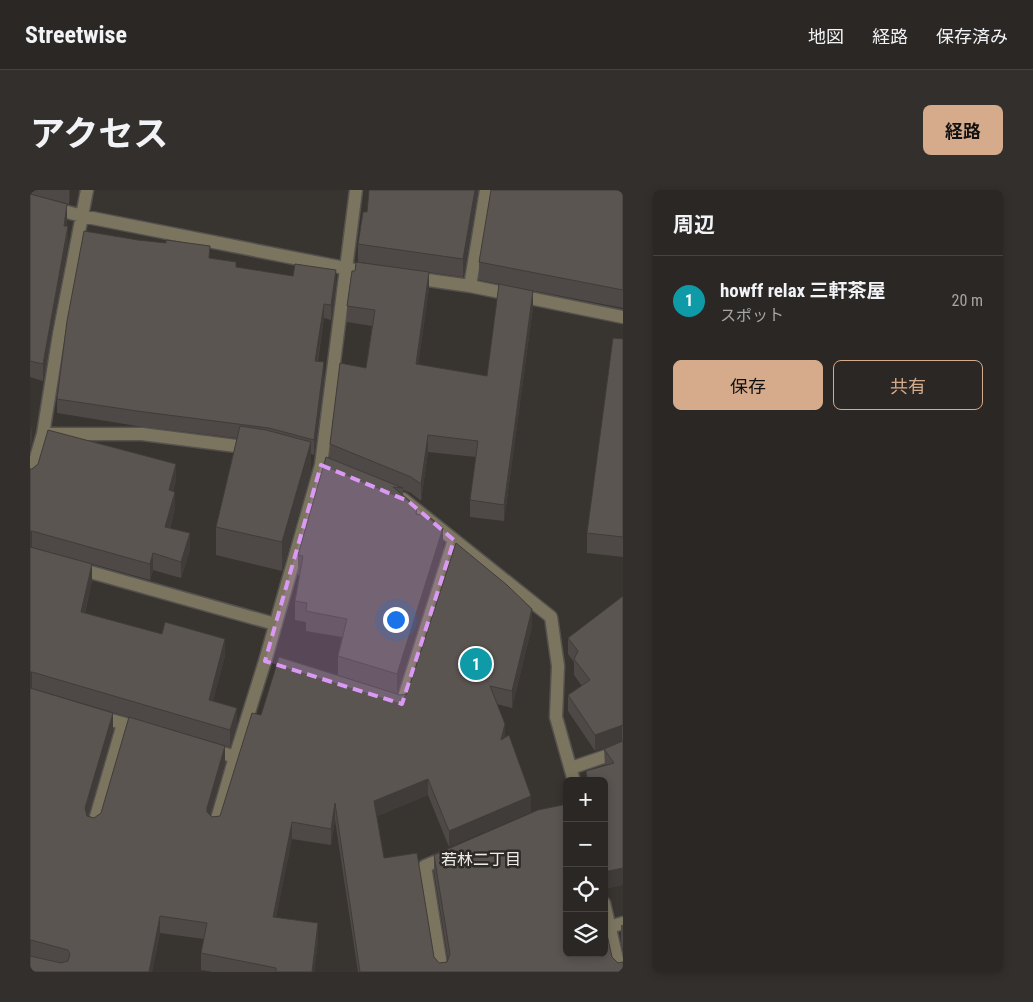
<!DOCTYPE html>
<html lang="ja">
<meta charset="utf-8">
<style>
:root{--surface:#2a2724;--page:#322f2c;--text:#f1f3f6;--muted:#a5a5a6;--line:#464441;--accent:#d6ab8b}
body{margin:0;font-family:"Roboto Condensed","Noto Sans JP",sans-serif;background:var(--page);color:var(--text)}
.controls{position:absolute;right:15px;bottom:15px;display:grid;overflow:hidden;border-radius:8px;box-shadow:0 2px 8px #0003}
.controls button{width:45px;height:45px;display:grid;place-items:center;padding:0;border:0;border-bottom:1px solid var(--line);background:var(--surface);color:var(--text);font:25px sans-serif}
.you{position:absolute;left:365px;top:429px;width:18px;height:18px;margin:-12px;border:4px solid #fff;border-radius:50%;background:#1a73e8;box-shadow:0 0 0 8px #1a73e833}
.badge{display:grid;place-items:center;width:32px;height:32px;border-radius:50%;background:var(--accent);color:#fff;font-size:16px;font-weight:700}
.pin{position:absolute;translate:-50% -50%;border:2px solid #fff;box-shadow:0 1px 5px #0006}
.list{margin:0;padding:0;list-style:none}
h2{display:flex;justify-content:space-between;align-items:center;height:65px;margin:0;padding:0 20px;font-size:21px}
h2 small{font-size:16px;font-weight:400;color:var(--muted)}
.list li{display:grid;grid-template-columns:32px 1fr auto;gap:15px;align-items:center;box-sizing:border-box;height:90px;padding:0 20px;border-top:1px solid var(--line)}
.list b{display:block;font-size:19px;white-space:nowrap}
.list p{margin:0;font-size:16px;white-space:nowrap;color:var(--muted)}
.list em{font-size:16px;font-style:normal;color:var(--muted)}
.actions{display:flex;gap:10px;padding:15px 20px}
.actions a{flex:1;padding:11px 0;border:1px solid var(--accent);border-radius:8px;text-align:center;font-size:18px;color:var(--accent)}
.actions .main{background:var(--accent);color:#111}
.icon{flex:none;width:28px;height:28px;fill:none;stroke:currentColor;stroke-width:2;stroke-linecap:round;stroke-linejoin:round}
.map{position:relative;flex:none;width:593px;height:782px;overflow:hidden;border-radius:8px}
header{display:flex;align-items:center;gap:30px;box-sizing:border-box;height:70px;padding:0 25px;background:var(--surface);border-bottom:1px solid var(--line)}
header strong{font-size:24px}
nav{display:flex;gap:28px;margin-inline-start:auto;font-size:18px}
.intro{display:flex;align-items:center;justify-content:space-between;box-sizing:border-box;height:120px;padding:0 30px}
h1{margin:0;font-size:35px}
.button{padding:12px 22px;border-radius:8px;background:var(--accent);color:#111;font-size:18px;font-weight:700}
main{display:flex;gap:30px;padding:0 30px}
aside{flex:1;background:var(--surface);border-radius:8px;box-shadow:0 2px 8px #0003}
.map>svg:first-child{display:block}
</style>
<header>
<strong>Streetwise</strong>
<nav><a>地図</a><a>経路</a><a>保存済み</a></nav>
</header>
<div class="intro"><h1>アクセス</h1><a class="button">経路</a></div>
<main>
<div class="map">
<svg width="593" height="782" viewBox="0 0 593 782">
<rect width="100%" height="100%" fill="#383430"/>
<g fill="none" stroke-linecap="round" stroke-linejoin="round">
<defs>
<path id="minor" d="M 0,12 L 52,26 L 325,80
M 384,88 L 440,96 L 593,127
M 440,96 L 456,0
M 13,244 L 112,244 L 222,258
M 0,288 L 13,244 L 29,144 L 57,0
M 373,309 L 521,427 L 528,476 L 526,527 L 544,591
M 46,378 L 245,434
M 366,512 L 372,514 L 424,350
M 67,526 L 113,539
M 180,559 L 205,567 L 235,471 L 291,275 L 326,0
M 541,578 L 588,562 L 593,559
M 185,636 L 205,567
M 63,637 L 93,534
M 574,713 L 590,782
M 580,737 L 593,733
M 412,782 L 395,676 L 419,666"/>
</defs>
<!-- minor casing -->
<use href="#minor" stroke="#55514e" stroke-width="15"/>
<!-- minor -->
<use href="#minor" stroke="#7b7560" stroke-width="12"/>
</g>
<!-- wall -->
<path fill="#4e4947" d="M 0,0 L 40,0 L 39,14 L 1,4 L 37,30 L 36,36 L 38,53 L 13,191 L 0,187 Z
M 448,0 L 433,87 L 328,72 L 328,54 L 337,22 Z
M 593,0 L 593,118 L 449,90 L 449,72 Z
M 180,69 L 206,77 L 306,94 L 301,130 L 294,128 L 288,171 L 294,187 L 284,265 L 281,264 L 281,281 L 252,381 L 186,365 L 186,337 L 207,248 L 107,236 L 27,223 L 27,209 Z
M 399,99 L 388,175 L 457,186 L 503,117 L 474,331 L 440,327 L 440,310 L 446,267 L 398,262 L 391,311 L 381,303 L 373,300 L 373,305 L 413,358 L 367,504 L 308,485 L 308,466 L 312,447 L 276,441 L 276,432 L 265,430 L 265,411 L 270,385 L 268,385 L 268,365 L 300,268 L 300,254 L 336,178 L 342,136 L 317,132 L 317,116 Z
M 593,149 L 593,367 L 557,363 L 557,343 Z
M 0,279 L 146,291 L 143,301 L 145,318 L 140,338 L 160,360 L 151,388 L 123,380 L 120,390 L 1,357 L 62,391 L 55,423 L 195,466 L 183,511 L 207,535 L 200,557 L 1,498 L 83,539 L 58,626 L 64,628 L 195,572 L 180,625 L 182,627 L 190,626 L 231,525 L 377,504 L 502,436 L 482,518 L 467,514 L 475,548 L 501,622 L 419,657 L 398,605 L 347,626 L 354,668 L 404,767 L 409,773 L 417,772 L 418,769 L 404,681 L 404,665 L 537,763 L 582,767 L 593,782 L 328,782 L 305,630 L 301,655 L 262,649 L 246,727 L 288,750 L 284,782 L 183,782 L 171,780 L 171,763 L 174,749 L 130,743 L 122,782 L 0,782 Z
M 593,406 L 593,551 L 565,561 L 538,521 L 538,505 L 552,496 L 544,485 L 544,472 L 538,464 L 538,448 Z
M 593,551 L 593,695 L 574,699 L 574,591 L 556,591 L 556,581 L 575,576 L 574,559 Z
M 591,735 L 593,735 L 593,760 L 591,752 Z"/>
<!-- shaded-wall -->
<path fill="#403c39" d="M 39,0 L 40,0 L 39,14 Z
M 445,0 L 448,0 L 433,87 L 433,69 Z
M 37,14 L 37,30 L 34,52 L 34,36 Z
M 38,36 L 38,53 L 13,191 L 13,174 Z
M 306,80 L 306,94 L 301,130 L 301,115 Z
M 399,82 L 399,99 L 386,191 L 386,174 Z
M 503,101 L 503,117 L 474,331 L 474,315 Z
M 294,114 L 294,128 L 285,185 L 285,171 Z
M 294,172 L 294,187 L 284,265 L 284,250 Z
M 2,236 L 2,252 L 0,259 L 0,243 Z
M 398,245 L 398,262 L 391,311 L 391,294 Z
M 281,252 L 281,281 L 252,381 L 252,352 Z
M 146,274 L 146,291 L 139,316 L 139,300 Z
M 145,302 L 145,318 L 135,353 L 135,337 Z
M 413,338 L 413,358 L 367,504 L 367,484 Z
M 0,341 L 2,341 L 2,357 L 0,358 Z
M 160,343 L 160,360 L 151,388 L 151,372 Z
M 123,363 L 123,380 L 120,390 L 120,374 Z
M 62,374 L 62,391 L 51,438 L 51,422 Z
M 502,419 L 502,436 L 482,518 L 482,501 Z
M 195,449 L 195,466 L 179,526 L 179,510 Z
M 0,482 L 2,482 L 2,498 L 0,499 Z
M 207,518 L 207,535 L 200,557 L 200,540 Z
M 83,523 L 83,539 L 55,635 L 55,618 Z
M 475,534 L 475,551 L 471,550 Z
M 592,534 L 592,551 L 565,561 L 565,545 Z
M 195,556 L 195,572 L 177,634 L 177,618 Z
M 398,589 L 398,605 L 344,627 L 344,611 Z
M 501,606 L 501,622 L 419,657 L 419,641 Z
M 305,613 L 305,630 L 301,655 L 301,639 Z
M 262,632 L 262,649 L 243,743 L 243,727 Z
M 593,678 L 593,695 L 574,699 L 574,682 Z
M 130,726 L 130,743 L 122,782 L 119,782 Z
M 288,733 L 288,750 L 284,782 L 282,782 Z
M 0,750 L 1,750 L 1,766 L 0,766 Z"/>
<!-- building -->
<path fill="#5b5552" stroke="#403c39" d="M 339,0 L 445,0 L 433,69 L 328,54 L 333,22 L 337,22 Z
M 461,0 L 593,0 L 593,100 L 449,72 Z
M 0,4 L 37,14 L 34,36 L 38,36 L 13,174 L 0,171 Z
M 54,41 L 108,50 L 136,53 L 136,50 L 180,56 L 179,68 L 206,72 L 206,77 L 263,86 L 265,74 L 306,80 L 301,115 L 294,114 L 285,171 L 294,172 L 284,250 L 239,238 L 107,221 L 27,209 L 37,131 Z
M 326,72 L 399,82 L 386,174 L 457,186 L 469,94 L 503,101 L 474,315 L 440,310 L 448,251 L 398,245 L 391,294 L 381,287 L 300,254 L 310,173 L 336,178 L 345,120 L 317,116 L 322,81 L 325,81 Z
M 583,148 L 593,149 L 593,347 L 557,343 Z
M 210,236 L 236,240 L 281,252 L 252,352 L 186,337 Z
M 18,240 L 146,274 L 139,300 L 145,302 L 135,337 L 160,343 L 151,372 L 123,363 L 120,374 L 2,341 L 0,341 L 0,279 L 2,279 L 8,274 Z
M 296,267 L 373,298 L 363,297 L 387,317 L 386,324 L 398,326 L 413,338 L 367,484 L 308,466 L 317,429 L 276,421 L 277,413 L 265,411 L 273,366 L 268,365 Z
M 426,353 L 477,395 L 502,419 L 482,501 L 460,496 L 475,534 L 471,550 L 479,545 L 501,606 L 419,641 L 398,589 L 344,611 L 354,668 L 387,663 L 404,767 L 409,773 L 417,772 L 420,764 L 404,665 L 508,620 L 537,614 L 537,763 L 574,763 L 574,741 L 576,740 L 582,767 L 588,773 L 593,772 L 593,782 L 330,782 L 305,613 L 301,639 L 262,632 L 243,727 L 288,733 L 282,782 L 246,782 L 246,778 L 171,763 L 177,733 L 130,726 L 119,782 L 0,782 L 0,766 L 31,773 L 38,771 L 40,764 L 38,760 L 1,750 L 0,750 L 0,498 L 83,523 L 55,618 L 57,626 L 64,628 L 71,623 L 99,527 L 195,556 L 177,618 L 177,622 L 182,627 L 190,626 L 222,523 L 231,525 L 249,467 L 370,505 L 377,504 Z
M 0,357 L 62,374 L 51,422 L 132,444 L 135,432 L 195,449 L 179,510 L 207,518 L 200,540 L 2,482 L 0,482 Z
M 593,406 L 593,535 L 565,545 L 538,505 L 560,490 L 544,469 L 548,461 L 538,448 Z
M 593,551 L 593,678 L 574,682 L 574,591 L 558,591 L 556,581 L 584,573 L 574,559 Z"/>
<!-- marked area -->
<path fill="#db99f6" fill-opacity="0.2" stroke="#db99f6" stroke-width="4" stroke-dasharray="10 6" stroke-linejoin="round" d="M 291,275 L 378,311 L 424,350 L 372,514 L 235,471 Z"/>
<g text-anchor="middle" stroke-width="5" stroke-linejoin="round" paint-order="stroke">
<!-- neighbourhood labels -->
<g font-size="16" fill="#eeece9" stroke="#2e2a26">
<text x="451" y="675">若林二丁目</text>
</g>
</g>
</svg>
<div class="controls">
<button>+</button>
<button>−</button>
<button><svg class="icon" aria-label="locate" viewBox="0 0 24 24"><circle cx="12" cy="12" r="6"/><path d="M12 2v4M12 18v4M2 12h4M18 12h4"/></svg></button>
<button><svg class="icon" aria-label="layers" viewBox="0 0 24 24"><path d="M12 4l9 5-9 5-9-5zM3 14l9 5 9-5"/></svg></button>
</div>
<div class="you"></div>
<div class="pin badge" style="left:446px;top:474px;background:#0f9aa8">1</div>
</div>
<aside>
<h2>周辺<small></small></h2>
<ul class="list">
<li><span class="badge" style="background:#0f9aa8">1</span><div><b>howff relax 三軒茶屋</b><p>スポット</p></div><em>20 m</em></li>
</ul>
<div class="actions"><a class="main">保存</a><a>共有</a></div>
</aside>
</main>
